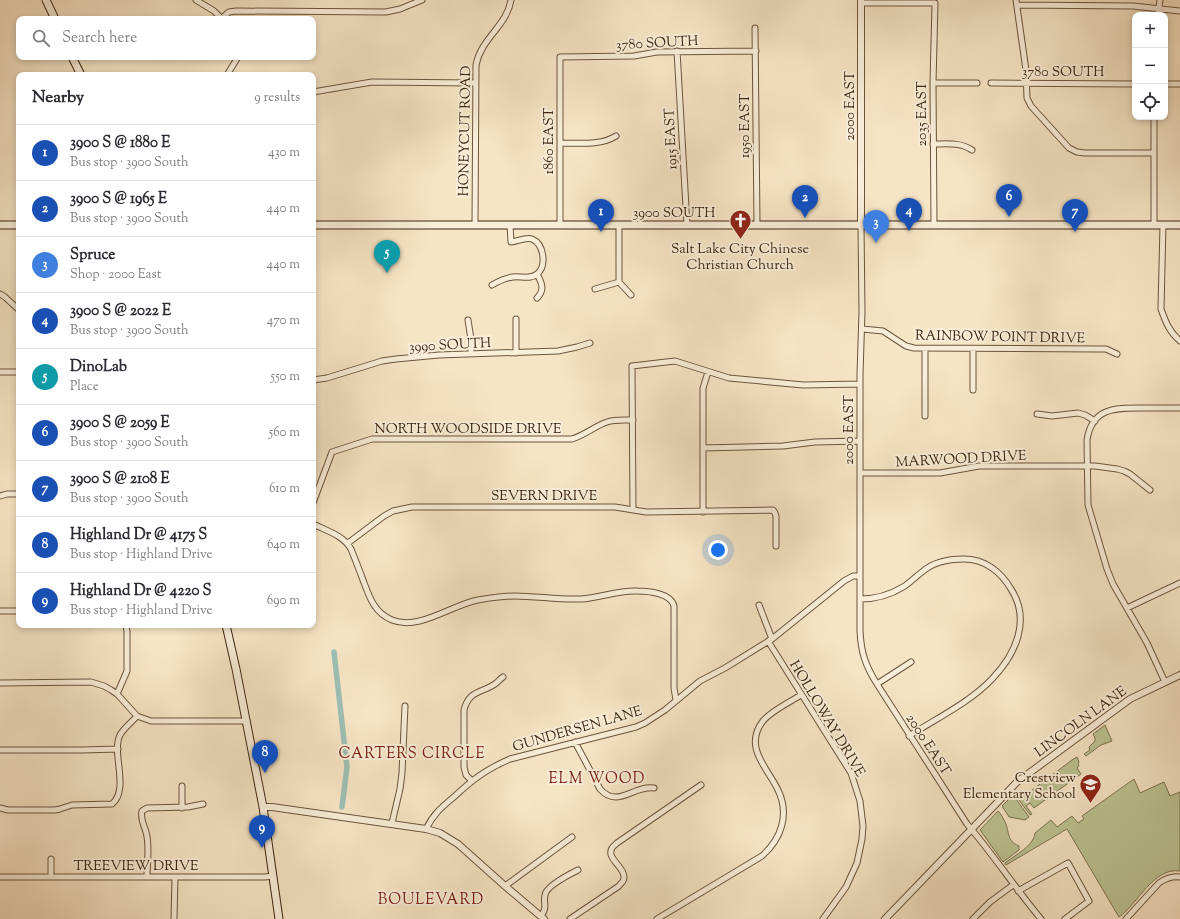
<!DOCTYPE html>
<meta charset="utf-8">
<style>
:root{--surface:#fff;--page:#f7f7f7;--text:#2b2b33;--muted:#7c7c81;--line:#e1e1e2;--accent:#b45309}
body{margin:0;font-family:"Sorts Mill Goudy",serif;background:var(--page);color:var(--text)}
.controls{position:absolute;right:12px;top:12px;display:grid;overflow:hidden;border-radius:8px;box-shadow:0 2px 6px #0003}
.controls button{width:36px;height:36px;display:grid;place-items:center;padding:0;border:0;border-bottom:1px solid var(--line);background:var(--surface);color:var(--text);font:20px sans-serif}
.you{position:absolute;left:718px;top:550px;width:14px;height:14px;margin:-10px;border:3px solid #fff;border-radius:50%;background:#1a73e8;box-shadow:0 0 0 6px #1a73e833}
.badge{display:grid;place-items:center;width:26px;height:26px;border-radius:50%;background:var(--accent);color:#fff;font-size:13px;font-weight:700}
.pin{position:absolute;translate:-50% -33px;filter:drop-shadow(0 1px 2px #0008)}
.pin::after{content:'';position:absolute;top:21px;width:14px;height:12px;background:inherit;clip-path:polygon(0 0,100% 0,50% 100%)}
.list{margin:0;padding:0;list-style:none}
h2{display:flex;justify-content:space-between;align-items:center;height:52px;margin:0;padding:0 16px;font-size:17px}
h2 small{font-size:13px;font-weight:400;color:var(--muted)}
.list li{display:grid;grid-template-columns:26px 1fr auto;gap:12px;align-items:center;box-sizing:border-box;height:56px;padding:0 16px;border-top:1px solid var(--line)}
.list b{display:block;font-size:15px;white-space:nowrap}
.list p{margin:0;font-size:13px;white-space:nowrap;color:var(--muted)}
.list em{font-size:13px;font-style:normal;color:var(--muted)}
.icon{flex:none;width:22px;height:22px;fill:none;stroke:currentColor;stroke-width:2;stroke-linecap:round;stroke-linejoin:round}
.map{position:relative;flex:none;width:1180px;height:919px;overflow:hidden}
.search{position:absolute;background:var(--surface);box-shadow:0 2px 6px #0003;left:16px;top:16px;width:300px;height:44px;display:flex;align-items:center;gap:10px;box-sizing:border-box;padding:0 14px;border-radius:8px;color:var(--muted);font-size:15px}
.panel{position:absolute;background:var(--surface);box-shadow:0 2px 6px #0003;left:16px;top:72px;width:300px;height:556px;border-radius:8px}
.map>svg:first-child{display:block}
</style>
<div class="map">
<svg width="1180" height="919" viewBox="0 0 1180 919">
<rect width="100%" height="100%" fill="#f6e5c5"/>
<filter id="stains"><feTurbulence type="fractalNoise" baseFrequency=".005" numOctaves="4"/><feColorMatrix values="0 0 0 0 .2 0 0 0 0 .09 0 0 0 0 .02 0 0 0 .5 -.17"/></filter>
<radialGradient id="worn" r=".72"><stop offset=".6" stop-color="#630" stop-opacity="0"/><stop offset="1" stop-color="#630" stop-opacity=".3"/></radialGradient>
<!-- green -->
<path fill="#bdc494" stroke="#7e7452" d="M 1105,725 L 1112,741 L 1101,745 L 1086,756 L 1084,754 L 1090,750 L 1089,747 L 1095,741 L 1095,738 L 1093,734 Z
M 1077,757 L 1079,762 L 1078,764 L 1079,766 L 1077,768 L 1081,774 L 1034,808 L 1030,803 L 1026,806 L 1032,814 L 1030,815 L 1019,800 L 1072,760 Z
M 1134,779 L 1140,793 L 1164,782 L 1170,796 L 1180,792 L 1180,871 C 1153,867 1138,904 1119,917 L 1067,829 L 1006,865 L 1005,863 C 1015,855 1034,846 1035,833 L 1051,820 L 1057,827 L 1072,816 L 1078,823 L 1084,819 L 1082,816 Z
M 1013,795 L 1029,817 L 1025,820 L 1009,817 L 1002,806 Z
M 998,811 C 1001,814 1003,818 1005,822 C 1010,832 1006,841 1019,846 L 1019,850 L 1003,862 L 980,830 Z"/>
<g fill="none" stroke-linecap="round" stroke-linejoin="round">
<!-- canal -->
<path stroke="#9dbfb4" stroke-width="5.5" d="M 334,652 L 347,767 L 342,807"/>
<defs>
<path id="minor" d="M 196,0 L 214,11 L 222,19
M 1016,0 L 1026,70 L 1027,98 L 1031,106 L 1069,148 L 1077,152 L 1085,153 L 1154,153
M 861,3 L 935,3 L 933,83 L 934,225
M 1017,5 L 1133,6 L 1180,11
M 1158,15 L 1160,0
M 222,18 L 229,12 L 236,11 L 386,12 L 400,9 L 422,0
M 755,28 L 757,225
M 677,51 L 687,225
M 227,75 L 238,57
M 933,83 L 977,83
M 991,83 L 1135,84
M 1165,84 L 1180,84
M 313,92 L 372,82 L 475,83
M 560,143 C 579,143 600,146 616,136
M 933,144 C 947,144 960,142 972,150
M 475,225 L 476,65 C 481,38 507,26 511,0
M 560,225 L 560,57 L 634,56 L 657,52 L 756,51
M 619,225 L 619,282 L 631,295
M 861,225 L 862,312 L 860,374 L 860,631 C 861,652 865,665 877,684 L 967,824 C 993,854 1015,888 1041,919
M 1154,225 L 1154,117
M 1163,225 L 1161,309 C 1166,323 1169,331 1180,341
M 537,274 C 542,283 545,290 537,298
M 492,285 C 499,281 505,278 513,277 C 521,276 530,280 537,274 C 547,266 544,244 532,239 C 526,237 518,241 511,242 L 510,225
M 595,289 L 619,282
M 0,294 L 5,297 L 19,310
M 468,320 L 471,339 L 471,354
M 862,329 L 883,331 L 906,346 L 914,348 L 1100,349 L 1106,349 L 1117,354
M 973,349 L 973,390
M 516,353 L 516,319
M 0,372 L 19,372
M 313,380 L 327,378 L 382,361 L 396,359 L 439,355 L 558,351 L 577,347 L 590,343
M 1037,414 L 1052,416 L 1078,413 L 1085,415 L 1095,421
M 925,416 L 925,349
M 703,448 L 783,446 L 815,442 L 860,441
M 860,473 L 940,473 L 979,466 L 1095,466 L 1117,469 L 1124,471 L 1130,474 L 1150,490
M 0,496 L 7,494 L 19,494
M 313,503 L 332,452 L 372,439 L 572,439 C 585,435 595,426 607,422 C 615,419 624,420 633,420
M 633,510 L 632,366 L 675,361 L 729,378 L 803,385 L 860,384
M 703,512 L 703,388 L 708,372
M 313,524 C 327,531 343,535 351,549 C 355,559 359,569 363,580 C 369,596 374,613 392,620 C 419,631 451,605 478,600 C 490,598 502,596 514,596 C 537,596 558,600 581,599 C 600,598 618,590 637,591 C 648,591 671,593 674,606 L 674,688 L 676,700
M 348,543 L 384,516 L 393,511 L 412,507 L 615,507 L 646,512 L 773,510 L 775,513 L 776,516 L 776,546
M 860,599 C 875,599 890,595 903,587 C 910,583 915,577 922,572 C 933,562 950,559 964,559 C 985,559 1001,572 1011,589 C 1031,620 1016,654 992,679 C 969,703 937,718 909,736
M 759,605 L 772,639
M 1127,608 L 1180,583
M 0,611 L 19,611
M 768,641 L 851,773 L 860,801 L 863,826 L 862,839 L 857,863 L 846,887 L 823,919
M 1165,682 L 1147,643 L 1113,584 L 1107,569 L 1088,505 L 1087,440 C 1092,407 1116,408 1142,408 C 1155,408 1167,408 1180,408
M 0,683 L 91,682 L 104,686 L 111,690 L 117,694 L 137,716 L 151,721 L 247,721
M 877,684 L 911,662
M 117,694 L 127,671 L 127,632 L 126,625
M 575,742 L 600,789 C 618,809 633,785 654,788
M 0,750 L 82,750 L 118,749
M 472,781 L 466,775 L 464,767 L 464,710 C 469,690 482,693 495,684 C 498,682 500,679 503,677
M 182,786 L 182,808
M 0,808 L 8,810 L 55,810 L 60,809 L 72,805 L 112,804 C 130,789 111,753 120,735 C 124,728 132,722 137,716
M 392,823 L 400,789 L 402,773 L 405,706
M 426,829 C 434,813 442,807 455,796 C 473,779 487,769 510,759 L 636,727 L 645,723 L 665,710 L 700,681 L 725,668 L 772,639 L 844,581 L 853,576 L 860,576
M 0,877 L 265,877 L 273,876
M 51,877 L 51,859
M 147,877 C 147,864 150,845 146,832 C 144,825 140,819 142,811 L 147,808 L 188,807 L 203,804
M 505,886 L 572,837
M 1018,891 L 1068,863 L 1089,901 L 1065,919
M 541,916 C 548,907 543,904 545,895 C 546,886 570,874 578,870
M 174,919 L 175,877
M 570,919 L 619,886 C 619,885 623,882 623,881 C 629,869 605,859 612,848 C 613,846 615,845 617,843 L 701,785
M 657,919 L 762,856 C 781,839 790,815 778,790 C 767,767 743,747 763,721 C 771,711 790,702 801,695
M 973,919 L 990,902 L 1013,885
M 1126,919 L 1159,883 C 1166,878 1172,876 1180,877"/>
<path id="tertiary" d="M 861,225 L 861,0
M 263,807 L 272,807 L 426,829 L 440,833 L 458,844 L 505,886 L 544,919
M 885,919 L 1017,782 L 1130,699 L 1180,675"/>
<path id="secondary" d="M 46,0 L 55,19
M 72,57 L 81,75
M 0,225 L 19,225
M 313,225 L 1180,225
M 226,625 L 236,669 L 263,807 L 279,919"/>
</defs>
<!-- minor casing -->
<use href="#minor" stroke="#6c553e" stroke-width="7"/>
<!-- tertiary casing -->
<use href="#tertiary" stroke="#6c553e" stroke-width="8"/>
<!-- secondary casing -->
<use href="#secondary" stroke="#3e2511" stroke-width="9"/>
<!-- minor -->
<use href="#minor" stroke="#f9eed9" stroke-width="5"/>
<!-- tertiary -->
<use href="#tertiary" stroke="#f9eed9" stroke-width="6"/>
<!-- secondary -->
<use href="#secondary" stroke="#f9eed9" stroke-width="7"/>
</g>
<!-- icons -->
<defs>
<symbol id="church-pin" viewBox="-11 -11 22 30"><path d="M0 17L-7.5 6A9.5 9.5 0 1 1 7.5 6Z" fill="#8f2418" stroke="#f9eed9"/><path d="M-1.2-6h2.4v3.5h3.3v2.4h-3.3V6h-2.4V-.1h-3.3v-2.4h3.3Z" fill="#fff"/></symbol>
<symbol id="school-pin" viewBox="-11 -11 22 30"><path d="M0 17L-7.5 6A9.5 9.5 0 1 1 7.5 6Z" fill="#8f2418" stroke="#f9eed9"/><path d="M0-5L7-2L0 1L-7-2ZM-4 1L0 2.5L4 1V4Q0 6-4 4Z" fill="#fff"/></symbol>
</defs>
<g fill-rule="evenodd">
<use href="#church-pin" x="728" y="208" width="25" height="34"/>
<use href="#school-pin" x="1078" y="772" width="25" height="34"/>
</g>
<g text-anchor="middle" stroke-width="4" stroke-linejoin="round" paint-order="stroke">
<!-- street labels -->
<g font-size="14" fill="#3e2511" stroke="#f9eed9">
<text transform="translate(657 42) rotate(-3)" y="5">3780 SOUTH</text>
<text x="1063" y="76">3780 SOUTH</text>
<text transform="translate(849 106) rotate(-90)" y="5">2000 EAST</text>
<text transform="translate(921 114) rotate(-90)" y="5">2035 EAST</text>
<text transform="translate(744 126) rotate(-90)" y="5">1950 EAST</text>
<text transform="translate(464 131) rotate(-89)" y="5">HONEYCUT ROAD</text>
<text transform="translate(670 139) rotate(-93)" y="5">1915 EAST</text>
<text transform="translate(548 141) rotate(-90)" y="5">1860 EAST</text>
<text x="674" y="217">3900 SOUTH</text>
<text transform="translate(1000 336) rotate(1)" y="5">RAINBOW POINT DRIVE</text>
<text transform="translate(450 344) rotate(-3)" y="5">3990 SOUTH</text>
<text x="468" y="433">NORTH WOODSIDE DRIVE</text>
<text transform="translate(848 430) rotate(-90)" y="5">2000 EAST</text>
<text transform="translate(961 458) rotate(-3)" y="5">MARWOOD DRIVE</text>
<text x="544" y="500">SEVERN DRIVE</text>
<text transform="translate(828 718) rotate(59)" y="5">HOLLOWAY DRIVE</text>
<text transform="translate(1080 721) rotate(-36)" y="5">LINCOLN LANE</text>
<text transform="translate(577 728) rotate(-16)" y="5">GUNDERSEN LANE</text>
<text transform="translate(929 744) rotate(57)" y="5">2000 EAST</text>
<text x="136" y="870">TREEVIEW DRIVE</text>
</g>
<!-- poi labels -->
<g font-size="14" fill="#3e2511" stroke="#f9eed9">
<text x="740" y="253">Salt Lake City Chinese<tspan x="740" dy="16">Christian Church</tspan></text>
<text x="1076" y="782" text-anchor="end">Crestview<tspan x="1076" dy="16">Elementary School</tspan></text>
</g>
<!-- neighbourhood labels -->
<g font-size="15" letter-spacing="1" fill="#7a1f14" stroke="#f9eed9">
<text x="412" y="758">CARTERS CIRCLE</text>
<text x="597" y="783">ELM WOOD</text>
<text x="431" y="904">BOULEVARD</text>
</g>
</g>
<rect width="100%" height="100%" filter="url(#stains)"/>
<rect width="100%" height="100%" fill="url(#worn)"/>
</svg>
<div class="controls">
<button>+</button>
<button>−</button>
<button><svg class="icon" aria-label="locate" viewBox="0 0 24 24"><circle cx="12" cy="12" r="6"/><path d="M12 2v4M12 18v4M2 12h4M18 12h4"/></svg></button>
</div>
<div class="you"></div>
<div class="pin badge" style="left:601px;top:232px;background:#1a4fb4">1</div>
<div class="pin badge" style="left:805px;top:218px;background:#1a4fb4">2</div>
<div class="pin badge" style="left:876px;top:243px;background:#3f7fe0">3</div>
<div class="pin badge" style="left:909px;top:231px;background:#1a4fb4">4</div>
<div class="pin badge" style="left:387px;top:273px;background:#0f9aa8">5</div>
<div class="pin badge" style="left:1009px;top:217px;background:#1a4fb4">6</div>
<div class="pin badge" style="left:1075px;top:232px;background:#1a4fb4">7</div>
<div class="pin badge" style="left:265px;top:773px;background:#1a4fb4">8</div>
<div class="pin badge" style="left:262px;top:848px;background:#1a4fb4">9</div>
<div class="search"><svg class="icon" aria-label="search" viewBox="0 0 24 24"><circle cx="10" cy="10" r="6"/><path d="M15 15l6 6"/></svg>Search here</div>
<section class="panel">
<h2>Nearby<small>9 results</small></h2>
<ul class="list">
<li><span class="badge" style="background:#1a4fb4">1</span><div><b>3900 S @ 1880 E</b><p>Bus stop · 3900 South</p></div><em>430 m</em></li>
<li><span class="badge" style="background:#1a4fb4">2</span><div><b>3900 S @ 1965 E</b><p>Bus stop · 3900 South</p></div><em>440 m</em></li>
<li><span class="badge" style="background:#3f7fe0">3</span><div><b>Spruce</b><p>Shop · 2000 East</p></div><em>440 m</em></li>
<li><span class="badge" style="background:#1a4fb4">4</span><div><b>3900 S @ 2022 E</b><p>Bus stop · 3900 South</p></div><em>470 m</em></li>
<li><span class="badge" style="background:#0f9aa8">5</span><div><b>DinoLab</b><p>Place</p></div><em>550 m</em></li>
<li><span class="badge" style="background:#1a4fb4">6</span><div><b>3900 S @ 2059 E</b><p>Bus stop · 3900 South</p></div><em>560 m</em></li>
<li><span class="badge" style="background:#1a4fb4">7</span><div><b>3900 S @ 2108 E</b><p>Bus stop · 3900 South</p></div><em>610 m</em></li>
<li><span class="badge" style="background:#1a4fb4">8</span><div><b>Highland Dr @ 4175 S</b><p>Bus stop · Highland Drive</p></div><em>640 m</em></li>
<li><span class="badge" style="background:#1a4fb4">9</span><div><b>Highland Dr @ 4220 S</b><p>Bus stop · Highland Drive</p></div><em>690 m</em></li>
</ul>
</section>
</div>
